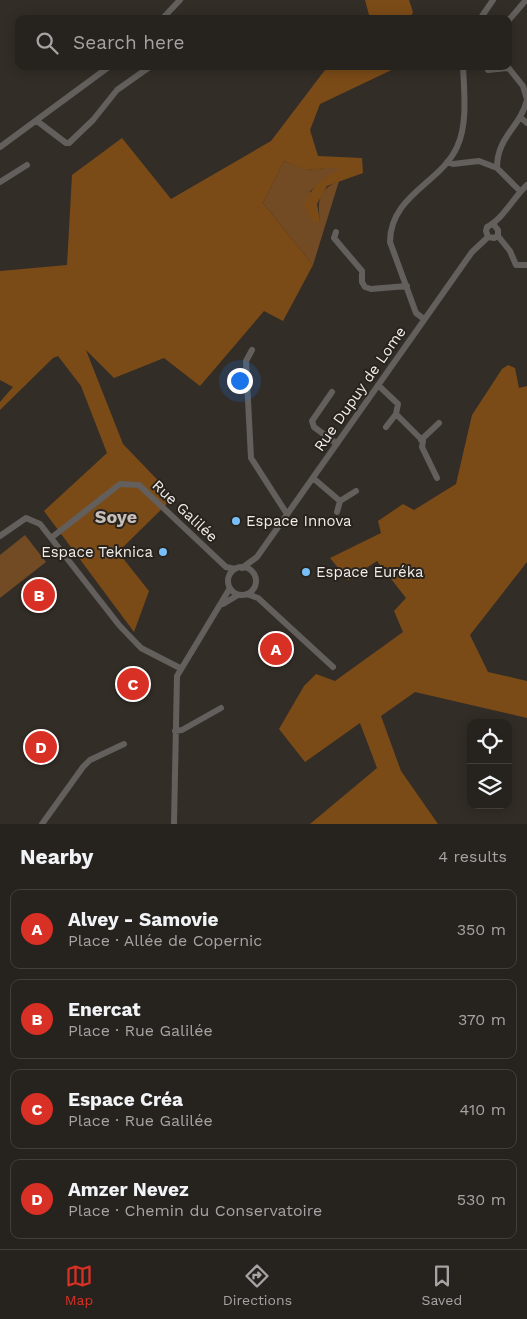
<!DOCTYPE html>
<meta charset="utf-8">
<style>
:root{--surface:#26221d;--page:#322f2a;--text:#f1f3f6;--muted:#a4a4a4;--line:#423f3b;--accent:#d93025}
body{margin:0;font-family:"Work Sans",sans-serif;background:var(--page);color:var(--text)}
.controls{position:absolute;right:15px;bottom:15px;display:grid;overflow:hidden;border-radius:10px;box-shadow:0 2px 12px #0003}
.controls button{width:45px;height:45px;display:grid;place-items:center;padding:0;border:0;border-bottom:1px solid var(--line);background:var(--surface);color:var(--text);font:25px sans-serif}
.you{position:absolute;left:239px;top:380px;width:18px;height:18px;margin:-12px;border:4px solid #fff;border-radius:50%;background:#1a73e8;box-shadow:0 0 0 8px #1a73e833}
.badge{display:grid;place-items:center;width:32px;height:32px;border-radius:50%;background:var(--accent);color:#fff;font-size:16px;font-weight:700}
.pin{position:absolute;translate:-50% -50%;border:2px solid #fff;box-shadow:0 1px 5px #0006}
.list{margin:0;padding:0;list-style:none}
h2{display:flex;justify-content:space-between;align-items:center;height:65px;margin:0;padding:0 20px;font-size:21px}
h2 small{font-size:16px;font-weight:400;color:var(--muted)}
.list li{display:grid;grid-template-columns:32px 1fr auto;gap:15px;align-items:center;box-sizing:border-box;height:80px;margin:0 10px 10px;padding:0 10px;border:1px solid var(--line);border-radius:10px}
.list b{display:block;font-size:19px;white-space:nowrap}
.list p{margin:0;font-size:16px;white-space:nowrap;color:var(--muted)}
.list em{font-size:16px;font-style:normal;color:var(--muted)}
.icon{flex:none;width:28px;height:28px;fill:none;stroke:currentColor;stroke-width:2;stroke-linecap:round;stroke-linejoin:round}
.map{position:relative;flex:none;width:527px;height:824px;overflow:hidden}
.search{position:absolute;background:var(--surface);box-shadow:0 2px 12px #0003;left:15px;right:15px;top:15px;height:55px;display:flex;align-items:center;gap:12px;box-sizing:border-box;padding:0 18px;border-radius:10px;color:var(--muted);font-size:19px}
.sheet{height:425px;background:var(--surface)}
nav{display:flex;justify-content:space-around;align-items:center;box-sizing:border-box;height:70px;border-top:1px solid var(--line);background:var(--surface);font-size:14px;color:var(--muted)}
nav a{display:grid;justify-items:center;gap:2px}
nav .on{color:var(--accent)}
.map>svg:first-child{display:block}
</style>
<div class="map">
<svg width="527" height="824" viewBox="0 0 527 824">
<rect width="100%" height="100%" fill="#332d27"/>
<!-- green -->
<path fill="#724b25" d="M 284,161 L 306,170 L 344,166 L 310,191 L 320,221 C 317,201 319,189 339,181 L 313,265 L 263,203 Z
M 25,535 L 46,562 L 0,598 L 0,555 Z"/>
<!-- forest -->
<path fill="#7b4b17" d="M 365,0 L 409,0 L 413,12 L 410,19 L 370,19 Z
M 328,66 L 400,66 L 320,104 L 310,130 L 318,156 L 362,158 L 363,173 L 327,186 L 317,204 L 320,221 L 314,223 L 304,206 C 313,182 324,179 342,167 L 305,170 L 284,161 L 263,203 L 313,265 L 283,321 L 264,311 L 200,386 L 164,358 L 114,378 L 86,350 L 123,444 L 174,497 L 118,552 L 149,591 L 134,632 L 44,511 L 107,453 L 81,386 L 58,356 L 53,358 L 0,410 L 0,402 L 13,387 L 0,380 L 0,271 L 67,265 L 72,175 L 122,138 L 171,199 L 271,141 Z
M 508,365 L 515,368 L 519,388 L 527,386 L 527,562 L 470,635 L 488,672 L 527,681 L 527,718 L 415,692 L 381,716 L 401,771 L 438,824 L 310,824 L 377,768 L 360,723 L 305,762 L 279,729 L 304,686 L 316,674 L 335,681 L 403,632 L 394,611 L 406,598 L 377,561 L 348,580 L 330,558 L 381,533 L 378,521 L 403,504 L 414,510 L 456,484 L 472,415 L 502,369 Z"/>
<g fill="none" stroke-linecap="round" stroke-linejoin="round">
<!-- minor -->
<path stroke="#625f5c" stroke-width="6" d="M 162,19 L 180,0
M 480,19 L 493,0
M 508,21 L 526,0
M 507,66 L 523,86 L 527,99
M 488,70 L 508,68
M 520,117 L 527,123
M 37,121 L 66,143 L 69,143 L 93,120 L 117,90 L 151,66
M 0,147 L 110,66
M 447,162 L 453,164 L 479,161 L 497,168
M 0,182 L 27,165
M 520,191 L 497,168 C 497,136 520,128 527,100
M 336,232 L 334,238 L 362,271 L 362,282 L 365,287 L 371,289 L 407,286
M 498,236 L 510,251 L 516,265 L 527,265
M 488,237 L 486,231 L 487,227 C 503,219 513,198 527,185
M 424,319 L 416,313 L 390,242 C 390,195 441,183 457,147 C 468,124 464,91 463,66
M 252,350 L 246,361 L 251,458 L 287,514
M 378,385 L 398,404 L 396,414 L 423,441 L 422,447 L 437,478
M 332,392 L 312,421 L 314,427 L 337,444
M 386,427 L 396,414
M 421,440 L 439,423
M 313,478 L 340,501 L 337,512
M 340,501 L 356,491
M 0,536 L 26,518 L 40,524 L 51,538 L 120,484 L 139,485 L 226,567 L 235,569
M 51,538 L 119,625 L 141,648 L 180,668
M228 581a14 14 0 1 1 28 0a14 14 0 1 1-28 0Z
M 242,568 L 257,557 L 472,252 L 488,237 L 494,238 L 498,236 L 498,230 L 494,225
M 247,594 L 258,598 L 333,667
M 223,604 L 238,595
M 175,731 L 182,730 L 221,708
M 42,824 L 83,767 L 90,760 L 124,744
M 174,824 L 177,676 L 230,588"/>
</g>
<!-- markers -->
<g fill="#78bff7" stroke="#29231e" stroke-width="2">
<circle cx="236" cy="521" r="5"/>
<circle cx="163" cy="552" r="5"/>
<circle cx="306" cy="572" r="5"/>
</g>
<g text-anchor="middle" stroke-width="4" stroke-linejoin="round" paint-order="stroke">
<!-- street labels -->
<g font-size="15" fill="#f1ede9" stroke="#29231e">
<text transform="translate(360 389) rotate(-55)" y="5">Rue Dupuy de Lome</text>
<text transform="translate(185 511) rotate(43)" y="5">Rue Galilée</text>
</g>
<!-- poi labels -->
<g font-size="15" fill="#f1ede9" stroke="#29231e" text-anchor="start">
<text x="246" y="526">Espace Innova</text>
<text x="153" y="557" text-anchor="end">Espace Teknica</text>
<text x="316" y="577">Espace Euréka</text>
</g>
<!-- quarter labels -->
<g font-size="18" font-weight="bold" fill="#c7beb7" stroke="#29231e">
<text x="116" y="523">Soye</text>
</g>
</g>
</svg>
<div class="controls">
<button><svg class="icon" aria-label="locate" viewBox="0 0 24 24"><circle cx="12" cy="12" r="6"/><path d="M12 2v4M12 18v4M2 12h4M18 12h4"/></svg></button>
<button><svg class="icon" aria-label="layers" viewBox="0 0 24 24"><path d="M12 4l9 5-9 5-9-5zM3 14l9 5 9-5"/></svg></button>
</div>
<div class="you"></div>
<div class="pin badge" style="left:276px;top:649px">A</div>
<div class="pin badge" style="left:39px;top:595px">B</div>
<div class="pin badge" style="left:133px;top:684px">C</div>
<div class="pin badge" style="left:41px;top:747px">D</div>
<div class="search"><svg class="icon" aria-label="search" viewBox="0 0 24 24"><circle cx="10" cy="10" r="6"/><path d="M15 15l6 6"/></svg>Search here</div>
</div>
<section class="sheet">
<h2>Nearby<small>4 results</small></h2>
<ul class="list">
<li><span class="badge">A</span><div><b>Alvey - Samovie</b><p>Place · Allée de Copernic</p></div><em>350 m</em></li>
<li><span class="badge">B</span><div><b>Enercat</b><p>Place · Rue Galilée</p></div><em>370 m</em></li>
<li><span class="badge">C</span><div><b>Espace Créa</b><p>Place · Rue Galilée</p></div><em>410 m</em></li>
<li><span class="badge">D</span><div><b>Amzer Nevez</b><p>Place · Chemin du Conservatoire</p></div><em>530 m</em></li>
</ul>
</section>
<nav>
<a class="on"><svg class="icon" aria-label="map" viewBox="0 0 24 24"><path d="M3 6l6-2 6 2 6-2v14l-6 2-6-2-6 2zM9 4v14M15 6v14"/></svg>Map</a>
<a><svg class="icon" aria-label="directions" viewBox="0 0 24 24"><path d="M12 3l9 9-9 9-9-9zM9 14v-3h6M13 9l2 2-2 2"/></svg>Directions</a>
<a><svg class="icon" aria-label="saved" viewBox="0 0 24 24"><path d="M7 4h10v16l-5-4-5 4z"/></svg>Saved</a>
</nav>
